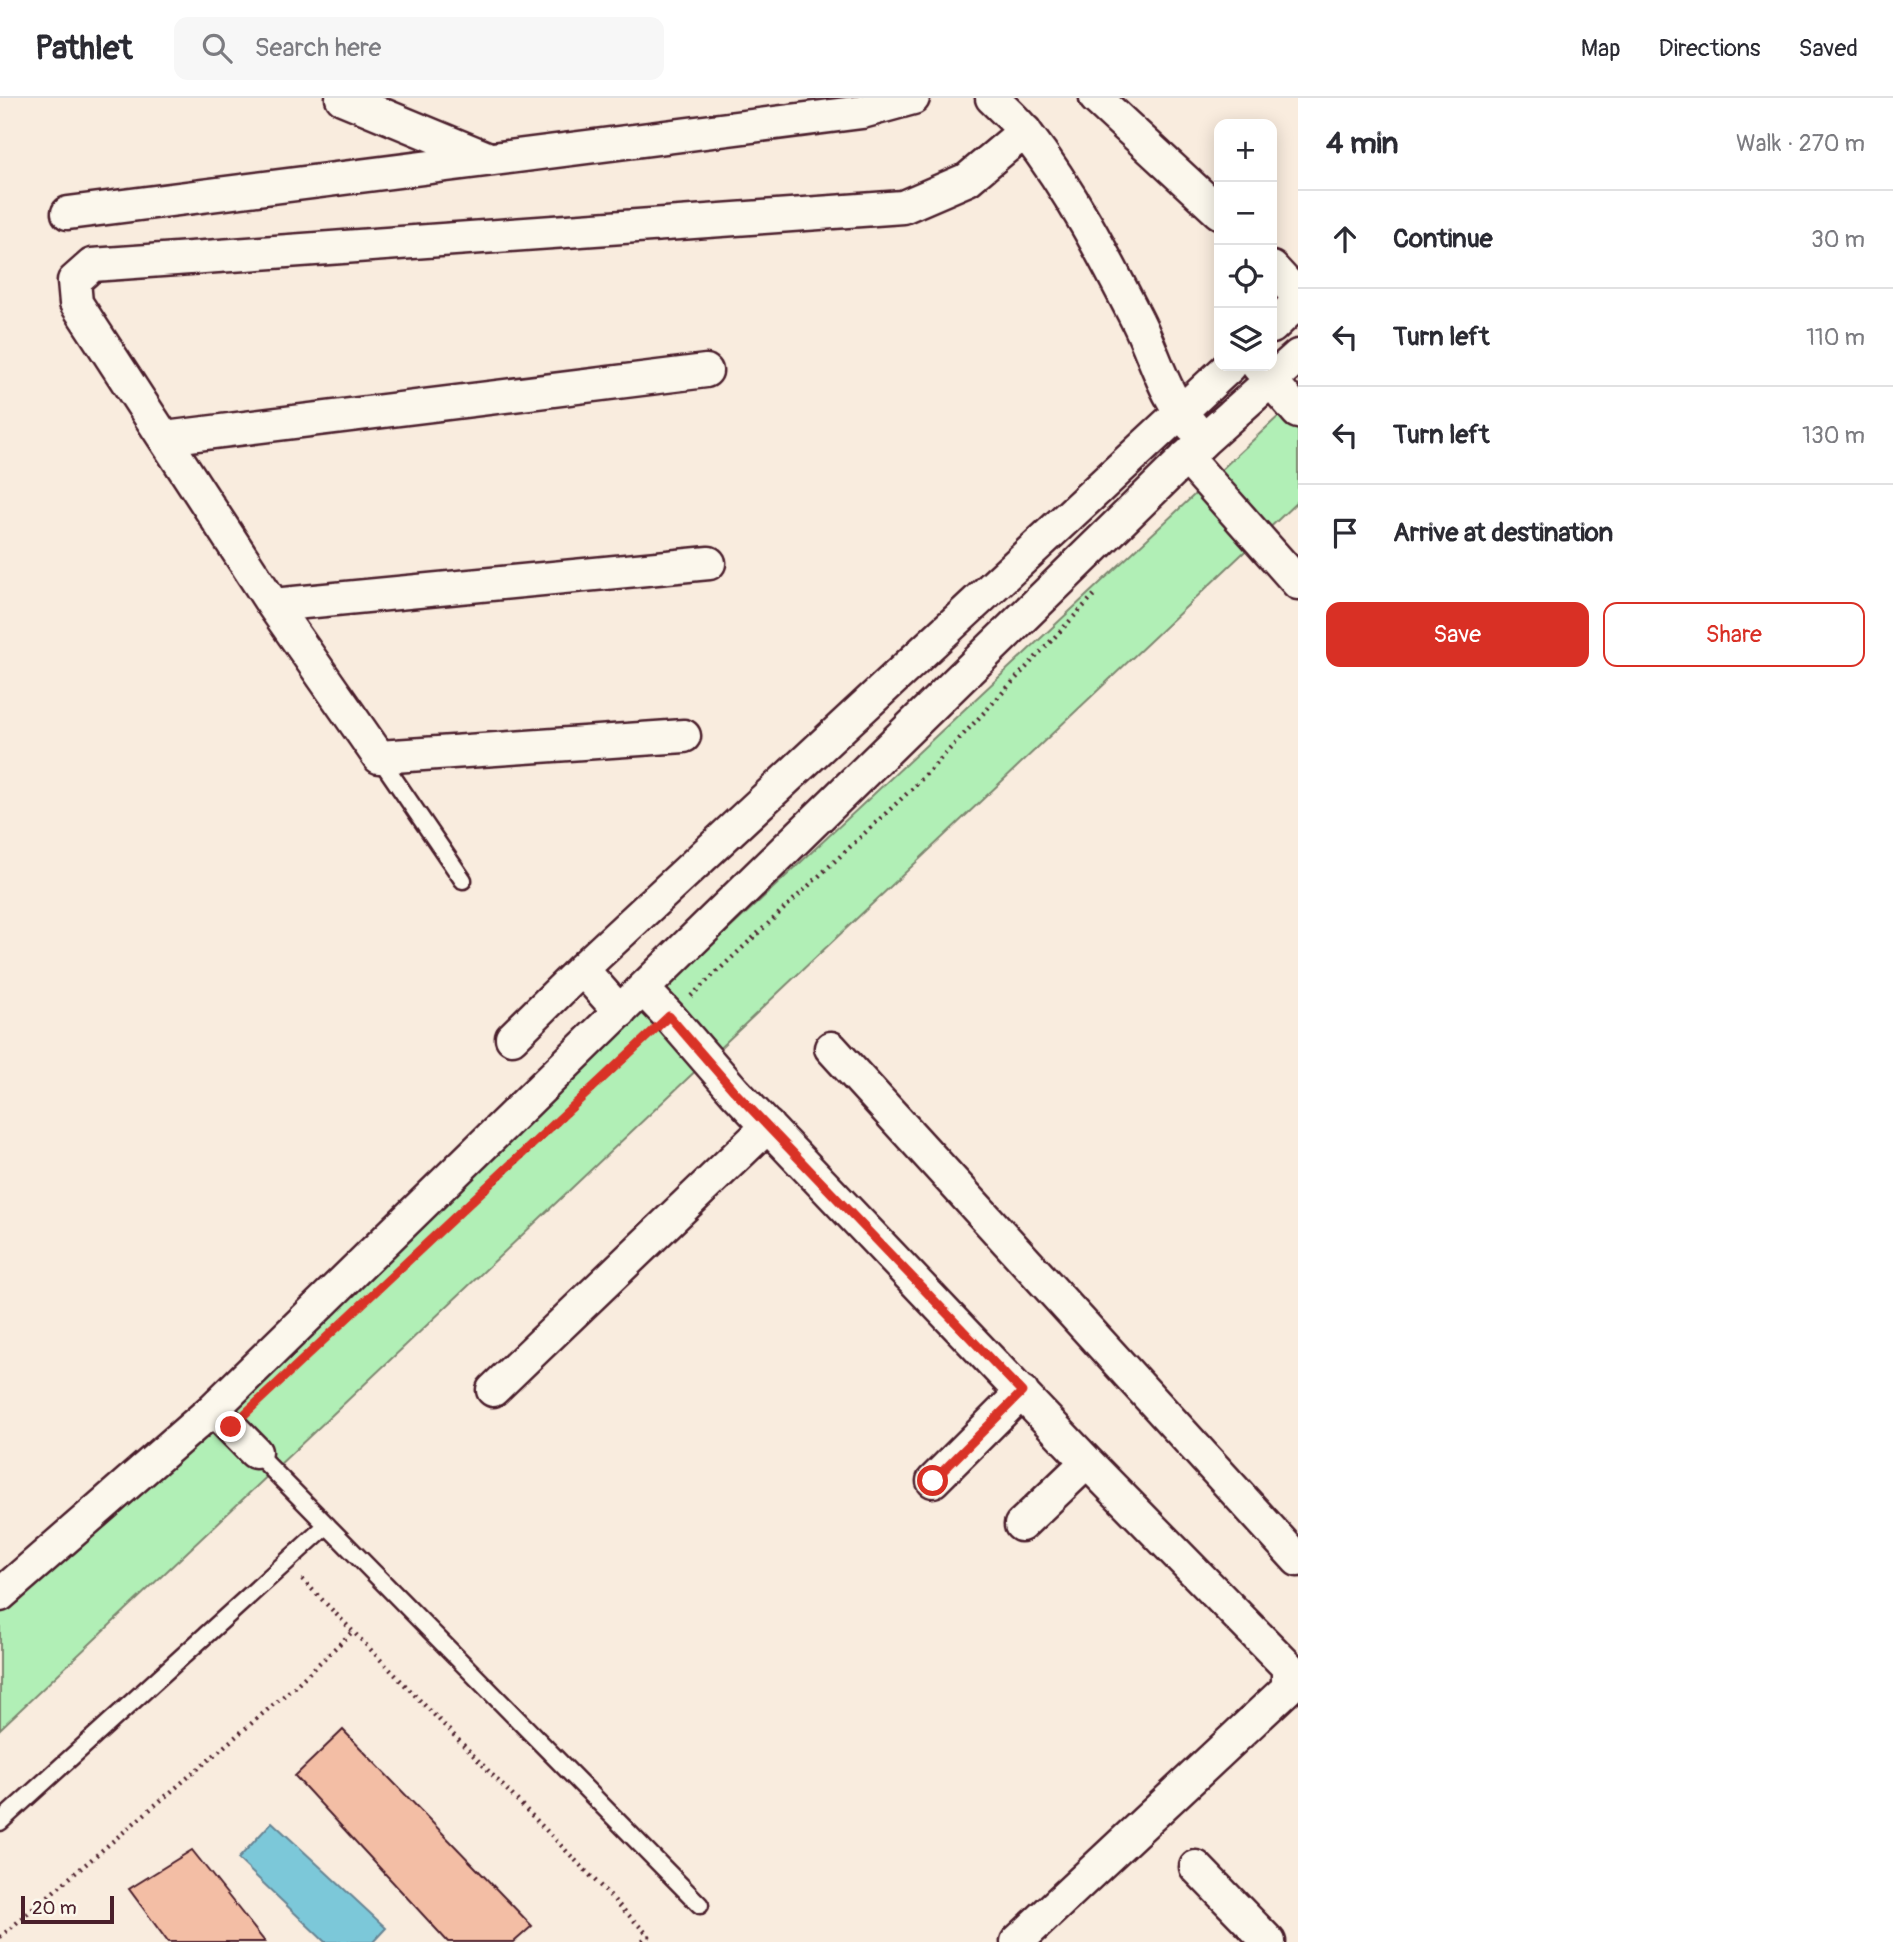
<!DOCTYPE html>
<meta charset="utf-8">
<style>
:root{--surface:#fff;--page:#f7f7f7;--text:#2b2b33;--muted:#7c7c81;--line:#e1e1e2;--accent:#d93025}
body{margin:0;font-family:Pangolin,sans-serif;background:var(--page);color:var(--text)}
.controls{position:absolute;right:21px;top:21px;display:grid;overflow:hidden;border-radius:14px;box-shadow:0 4px 18px #0003}
.controls button{width:63px;height:63px;display:grid;place-items:center;padding:0;border:0;border-bottom:2px solid var(--line);background:var(--surface);color:var(--text);font:35px sans-serif}
.scale{position:absolute;left:21px;bottom:18px;width:93px;box-sizing:border-box;padding-left:7px;border:4px solid #4a1f2b;border-top:0;font-size:19px;line-height:24px;white-space:nowrap;color:#4a1f2b;-webkit-text-stroke:5px #fbf7ec;paint-order:stroke}
.stop{position:absolute;width:21px;height:21px;margin:-16px;border:5px solid #d93025;border-radius:50%;background:#fff}
.stop.end{background:#d93025;border-color:#fff;box-shadow:0 2px 7px #0008}
.list{margin:0;padding:0;list-style:none}
h2{display:flex;justify-content:space-between;align-items:center;height:91px;margin:0;padding:0 28px;font-size:30px}
h2 small{font-size:23px;font-weight:400;color:var(--muted)}
.list li{display:grid;grid-template-columns:46px 1fr auto;gap:21px;align-items:center;box-sizing:border-box;height:98px;padding:0 28px;border-top:2px solid var(--line)}
.list b{display:block;font-size:26px;white-space:nowrap}
.list em{font-size:23px;font-style:normal;color:var(--muted)}
.actions{display:flex;gap:14px;padding:21px 28px}
.actions a{flex:1;padding:16px 0;border:2px solid var(--accent);border-radius:14px;text-align:center;font-size:24px;color:var(--accent)}
.actions .main{background:var(--accent);color:#fff}
.icon{flex:none;width:38px;height:38px;fill:none;stroke:currentColor;stroke-width:2;stroke-linecap:round;stroke-linejoin:round}
.map{position:relative;flex:none;width:1298px;height:1844px;overflow:hidden}
header{display:flex;align-items:center;gap:42px;box-sizing:border-box;height:98px;padding:0 35px;background:var(--surface);border-bottom:2px solid var(--line)}
header strong{font-size:33px}
nav{display:flex;gap:38px;margin-inline-start:auto;font-size:24px}
.search{width:490px;height:63px;background:var(--page);display:flex;align-items:center;gap:18px;box-sizing:border-box;padding:0 24px;border-radius:14px;color:var(--muted);font-size:26px}
main{display:flex}
aside{flex:1;background:var(--surface)}
.map>svg:first-child{display:block}
</style>
<header>
<strong>Pathlet</strong>
<div class="search"><svg class="icon" aria-label="search" viewBox="0 0 24 24"><circle cx="10" cy="10" r="6"/><path d="M15 15l6 6"/></svg>Search here</div>
<nav><a>Map</a><a>Directions</a><a>Saved</a></nav>
</header>
<main>
<div class="map">
<svg width="1298" height="1844" viewBox="0 0 1298 1844">
<rect width="100%" height="100%" fill="#f9ecde"/>
<filter id="ink" filterUnits="userSpaceOnUse"><feTurbulence type="fractalNoise" baseFrequency=".0143" numOctaves="2"/><feDisplacementMap in="SourceGraphic" scale="14" xChannelSelector="R" yChannelSelector="G"/><feConvolveMatrix kernelMatrix="1 2 1 2 8 2 1 2 1" color-interpolation-filters="sRGB"/></filter>
<g filter="url(#ink)">
<!-- green -->
<path fill="#b1efb6" stroke="#7e8770" stroke-width="2" d="M 1298,300 L 1298,403 L 0,1631 L 0,1512 Z"/>
<!-- water -->
<path fill="#7bc8d9" stroke="#678493" stroke-width="2" d="M 272,1724 L 386,1830 L 373,1844 L 325,1844 L 238,1761 Z"/>
<!-- building -->
<path fill="#f3bea5" stroke="#4a1f2b" stroke-width="2" d="M 343,1632 L 532,1828 L 514,1844 L 448,1844 L 295,1678 Z
M 192,1752 L 265,1844 L 168,1844 L 129,1791 Z"/>
<g fill="none" stroke-linecap="round" stroke-linejoin="round">
<defs>
<path id="service" d="M 379,659 L 463,782
M 255,1354 L 700,1807
M 0,1724 L 327,1427"/>
<path id="minor" d="M 342,0 L 487,60
M 992,0 C 1003,11 1016,22 1026,35 C 1071,93 1105,159 1138,224 C 1156,260 1164,298 1192,328
M 1096,0 L 1219,114
M 68,115 L 862,14 L 913,0
M 1272,170 L 1298,198
M 1272,229 L 1298,204
M 1258,268 L 1298,314
M 165,340 L 706,273
M 1186,359 L 1298,485
M 273,507 L 709,465
M 684,638 L 379,659 L 273,507 L 76,205 L 74,183 L 92,167 L 903,109 L 968,81 L 1025,33
M 582,871 L 620,914
M 643,891 L 669,918 L 734,993 L 1087,1364 L 1288,1569 L 1288,1590 L 1017,1844
M 512,940 L 582,871 L 1230,268
M 831,950 L 1298,1462
M 493,1292 L 768,1028
M 213,1311 L 255,1354
M 933,1383 L 1022,1294
M 1021,1427 L 1087,1364
M 0,1497 L 213,1311 L 1204,342 L 1298,258
M 1196,1769 L 1269,1844"/>
</defs>
<!-- service casing -->
<use href="#service" stroke="#4a1f2b" stroke-width="21"/>
<!-- minor casing -->
<use href="#minor" stroke="#4a1f2b" stroke-width="37"/>
<!-- path -->
<path stroke="#4a1f2b" stroke-width="4.5" stroke-dasharray="2 5" stroke-linecap="butt" d="M 691,898 L 916,687 L 1096,495
M 485,1093 L 649,938
M 302,1481 L 649,1838 L 640,1844
M 0,1839 L 293,1590 L 352,1534"/>
<!-- service -->
<use href="#service" stroke="#fbf7ec" stroke-width="16"/>
<!-- minor -->
<use href="#minor" stroke="#fbf7ec" stroke-width="32"/>
</g>
</g>
<g fill="none" stroke-linecap="round" stroke-linejoin="round" filter="url(#ink)">
<!-- route -->
<path stroke="#d93025" stroke-width="9" d="M 231,1329 L 669,918 L 734,993 L 1022,1294 L 933,1383"/>
</g>
</svg>
<div class="controls">
<button>+</button>
<button>−</button>
<button><svg class="icon" aria-label="locate" viewBox="0 0 24 24"><circle cx="12" cy="12" r="6"/><path d="M12 2v4M12 18v4M2 12h4M18 12h4"/></svg></button>
<button><svg class="icon" aria-label="layers" viewBox="0 0 24 24"><path d="M12 4l9 5-9 5-9-5zM3 14l9 5 9-5"/></svg></button>
</div>
<div class="scale">20 m</div>
<div class="stop" style="left:933px;top:1383px"></div>
<div class="stop end" style="left:231px;top:1329px"></div>
</div>
<aside>
<h2>4 min<small>Walk · 270 m</small></h2>
<ul class="list">
<li><svg class="icon" aria-label="ahead" viewBox="0 0 24 24"><path d="M12 20V5M6 11l6-6 6 6"/></svg><div><b>Continue</b></div><em>30 m</em></li>
<li><svg class="icon" aria-label="left" viewBox="0 0 24 24"><path d="M17 20v-9H6M10 6l-5 5 5 5"/></svg><div><b>Turn left</b></div><em>110 m</em></li>
<li><svg class="icon" aria-label="left" viewBox="0 0 24 24"><path d="M17 20v-9H6M10 6l-5 5 5 5"/></svg><div><b>Turn left</b></div><em>130 m</em></li>
<li><svg class="icon" aria-label="arrive" viewBox="0 0 24 24"><path d="M6 21V4h12l-3 4 3 4H6"/></svg><div><b>Arrive at destination</b></div></li>
</ul>
<div class="actions"><a class="main">Save</a><a>Share</a></div>
</aside>
</main>
